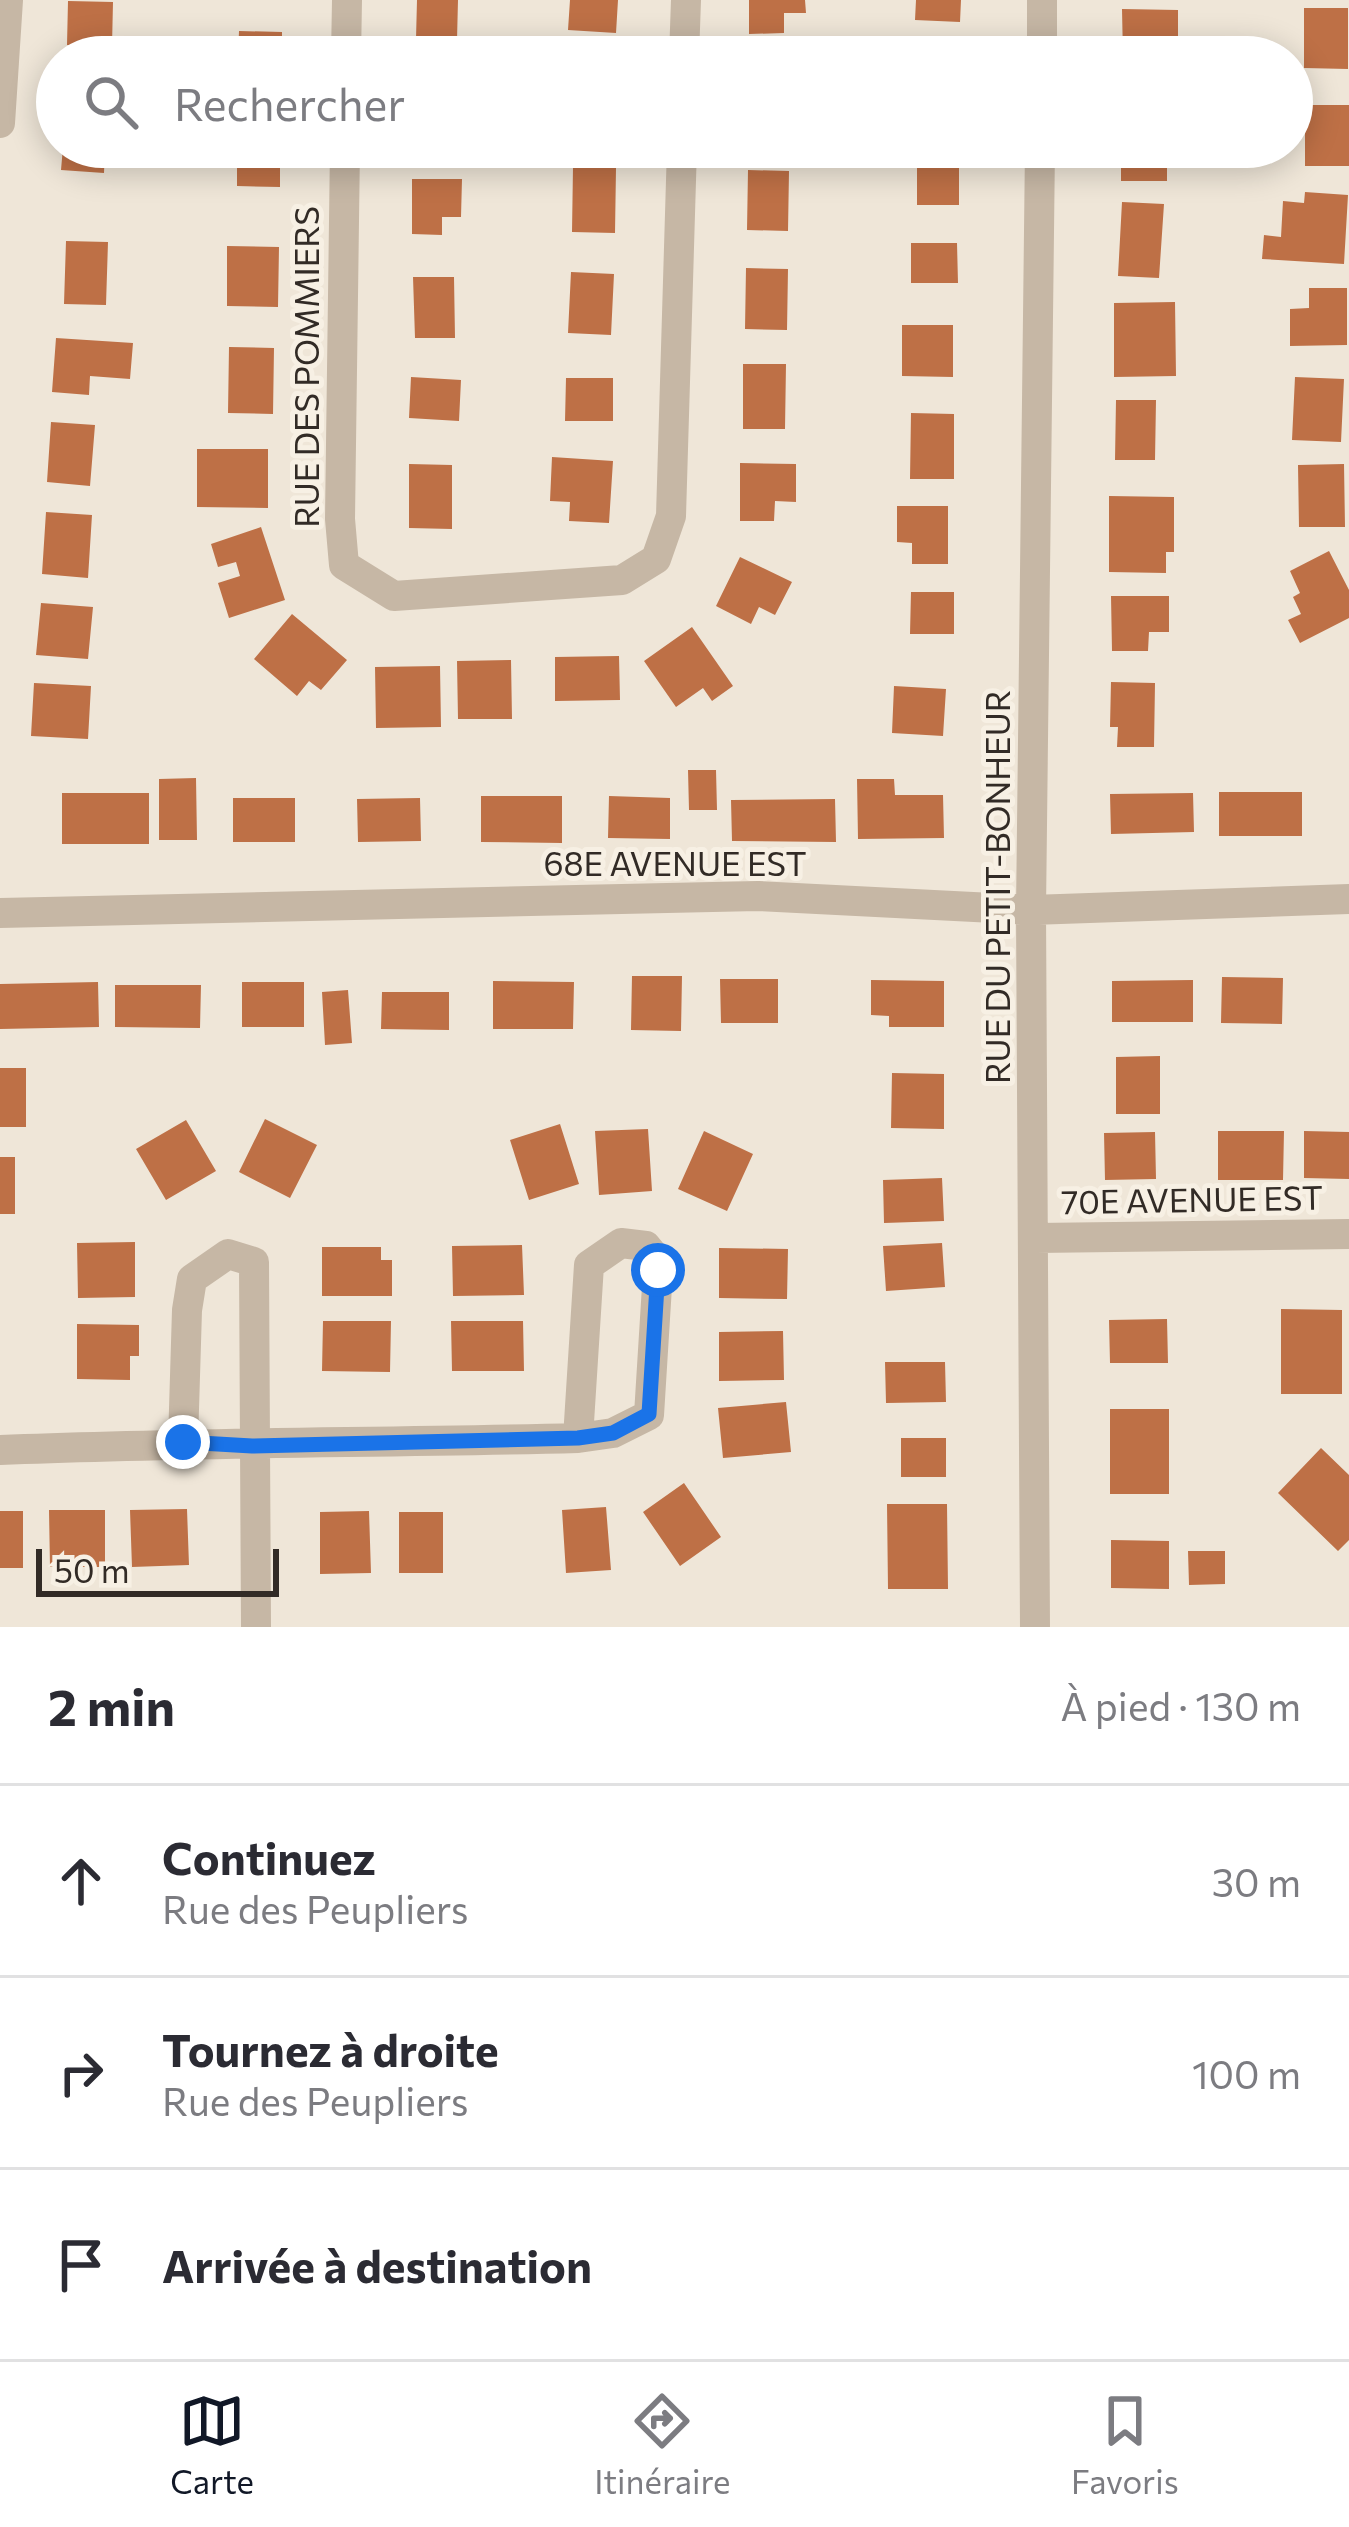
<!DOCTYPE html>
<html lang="fr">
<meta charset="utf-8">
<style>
:root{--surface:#fff;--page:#f7f7f7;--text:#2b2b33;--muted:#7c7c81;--line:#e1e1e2;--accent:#111827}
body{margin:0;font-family:Commissioner,sans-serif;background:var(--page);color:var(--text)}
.scale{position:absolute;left:36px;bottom:30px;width:243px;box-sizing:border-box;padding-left:12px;border:6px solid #322b26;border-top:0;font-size:33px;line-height:42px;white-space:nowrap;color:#322b26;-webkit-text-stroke:9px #f7f0e4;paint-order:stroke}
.stop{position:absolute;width:36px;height:36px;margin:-27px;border:9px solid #1a73e8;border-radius:50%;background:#fff}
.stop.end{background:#1a73e8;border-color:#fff;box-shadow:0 3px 12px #0008}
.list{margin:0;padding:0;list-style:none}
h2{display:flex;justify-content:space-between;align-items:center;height:156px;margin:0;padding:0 48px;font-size:51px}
h2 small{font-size:39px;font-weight:400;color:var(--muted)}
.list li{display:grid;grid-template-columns:78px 1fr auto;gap:36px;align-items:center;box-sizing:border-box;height:192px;padding:0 48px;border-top:3px solid var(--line)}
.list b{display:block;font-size:45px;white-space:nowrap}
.list p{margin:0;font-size:39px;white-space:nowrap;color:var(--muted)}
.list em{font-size:39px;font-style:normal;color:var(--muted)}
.icon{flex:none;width:66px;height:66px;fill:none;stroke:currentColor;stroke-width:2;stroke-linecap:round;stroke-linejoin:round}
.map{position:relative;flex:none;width:1349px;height:1627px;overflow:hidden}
.search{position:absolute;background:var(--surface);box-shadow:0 6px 30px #0003;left:36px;right:36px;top:36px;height:132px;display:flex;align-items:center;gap:30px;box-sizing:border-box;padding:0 42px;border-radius:66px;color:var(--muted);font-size:45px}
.sheet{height:732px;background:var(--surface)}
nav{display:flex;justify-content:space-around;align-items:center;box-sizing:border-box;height:168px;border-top:3px solid var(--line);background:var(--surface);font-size:33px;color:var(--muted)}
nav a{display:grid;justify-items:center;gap:6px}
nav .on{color:var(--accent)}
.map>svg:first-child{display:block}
</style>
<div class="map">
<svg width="1349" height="1627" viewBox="0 0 1349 1627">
<rect width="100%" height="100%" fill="#efe6d8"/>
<!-- building -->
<path fill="#be7046" d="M 417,0 L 458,0 L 457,40 L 416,39 Z
M 570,0 L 618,0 L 616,33 L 568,30 Z
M 749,0 L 805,0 L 806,13 L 784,13 L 784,33 L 749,34 Z
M 916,0 L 961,0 L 960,22 L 915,20 Z
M 68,1 L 113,2 L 112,46 L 67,45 Z
M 1304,8 L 1348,8 L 1348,69 L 1304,68 Z
M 1122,9 L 1178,10 L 1178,57 L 1123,57 Z
M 239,31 L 282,32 L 282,57 L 238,57 Z
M 1305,105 L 1349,105 L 1349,166 L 1305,166 Z
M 63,147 L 105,147 L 104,173 L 61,170 Z
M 237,147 L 280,147 L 280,187 L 237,186 Z
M 917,147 L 959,147 L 959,205 L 917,205 Z
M 1121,147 L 1167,147 L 1167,181 L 1121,181 Z
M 573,167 L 616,168 L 615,233 L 572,232 Z
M 748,170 L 789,171 L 788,231 L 747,230 Z
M 412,179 L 462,179 L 461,217 L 442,217 L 442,235 L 412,234 Z
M 1305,192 L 1348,195 L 1344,264 L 1262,259 L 1264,235 L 1281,237 L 1283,201 L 1304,203 Z
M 1122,202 L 1164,204 L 1159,278 L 1118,276 Z
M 66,241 L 108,242 L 106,305 L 64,304 Z
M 911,243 L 957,243 L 958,283 L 911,283 Z
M 227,246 L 279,247 L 278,307 L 227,306 Z
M 746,268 L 788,269 L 787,330 L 745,329 Z
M 571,272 L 614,274 L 611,335 L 568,333 Z
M 413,277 L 454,277 L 455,338 L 415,338 Z
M 1309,288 L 1347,288 L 1347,345 L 1290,346 L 1290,309 L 1309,308 Z
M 1175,302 L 1176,376 L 1114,377 L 1114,303 Z
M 902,325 L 953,325 L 953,377 L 902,376 Z
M 56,338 L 133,343 L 130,379 L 90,376 L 89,395 L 52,392 Z
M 229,347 L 274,348 L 273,414 L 228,413 Z
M 743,364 L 786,364 L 785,429 L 743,429 Z
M 411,377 L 461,380 L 459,421 L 409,418 Z
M 1295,377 L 1344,379 L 1341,442 L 1292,440 Z
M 566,378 L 613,378 L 613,421 L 565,421 Z
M 1116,400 L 1156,400 L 1155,460 L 1115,460 Z
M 911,413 L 954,414 L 954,479 L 910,479 Z
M 51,422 L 95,425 L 90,486 L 47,482 Z
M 197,449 L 268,449 L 268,508 L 197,507 Z
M 552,457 L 613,461 L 609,523 L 569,521 L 570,502 L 550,501 Z
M 740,463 L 796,464 L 796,502 L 775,501 L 774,521 L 740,521 Z
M 409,464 L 452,465 L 452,529 L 409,528 Z
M 1344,464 L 1345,527 L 1299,527 L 1298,465 Z
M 1109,496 L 1174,497 L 1174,552 L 1166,552 L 1166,573 L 1109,572 Z
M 897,506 L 948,506 L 948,564 L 912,564 L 912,543 L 897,542 Z
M 46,512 L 92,515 L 88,578 L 42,574 Z
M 261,527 L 285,600 L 229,618 L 218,583 L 240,576 L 236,562 L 218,567 L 211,544 Z
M 1329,551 L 1349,590 L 1349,618 L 1300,643 L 1288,620 L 1301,614 L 1293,597 L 1300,593 L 1290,571 Z
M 740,557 L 792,582 L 775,615 L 759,607 L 751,624 L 716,606 Z
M 911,592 L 954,592 L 954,634 L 910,634 Z
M 1111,596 L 1169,596 L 1169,632 L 1149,632 L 1148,651 L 1112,651 Z
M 41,603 L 93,607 L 88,659 L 36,655 Z
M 292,614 L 347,660 L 321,690 L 309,681 L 297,696 L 254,659 Z
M 692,627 L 733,686 L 712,701 L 703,688 L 676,707 L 644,661 Z
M 619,656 L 620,700 L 555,701 L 555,657 Z
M 511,660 L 512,719 L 458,719 L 457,661 Z
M 440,666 L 441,727 L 376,728 L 375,667 Z
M 1111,682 L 1155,683 L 1154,747 L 1117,747 L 1118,727 L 1110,727 Z
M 34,683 L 91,686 L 88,739 L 31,736 Z
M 894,686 L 946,689 L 943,736 L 892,733 Z
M 688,770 L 716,770 L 717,810 L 689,810 Z
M 196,778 L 197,840 L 159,840 L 159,779 Z
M 857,779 L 894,779 L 895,795 L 943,795 L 944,838 L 858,839 Z
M 1219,792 L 1302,792 L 1302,836 L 1219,836 Z
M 62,793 L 149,793 L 149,844 L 62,844 Z
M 1193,793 L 1194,832 L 1111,834 L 1110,794 Z
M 481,796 L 562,796 L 562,843 L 481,842 Z
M 609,796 L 670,798 L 670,839 L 608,838 Z
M 233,798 L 295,798 L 295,842 L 233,842 Z
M 420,798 L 421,841 L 358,842 L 357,799 Z
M 835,799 L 836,842 L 732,841 L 731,800 Z
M 632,976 L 682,976 L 681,1031 L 631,1030 Z
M 1222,977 L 1283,978 L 1282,1024 L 1221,1023 Z
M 720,979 L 778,979 L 778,1023 L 721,1023 Z
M 871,980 L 944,981 L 944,1027 L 889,1027 L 889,1016 L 871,1015 Z
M 1193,980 L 1193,1022 L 1112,1022 L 1112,981 Z
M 493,981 L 574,982 L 573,1029 L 493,1029 Z
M 98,982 L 99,1027 L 0,1029 L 0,984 Z
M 242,982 L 304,982 L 304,1027 L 242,1027 Z
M 115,985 L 201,985 L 200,1028 L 115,1027 Z
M 348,990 L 352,1043 L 325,1045 L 322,992 Z
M 382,992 L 449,992 L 449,1030 L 381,1029 Z
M 1160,1056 L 1160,1114 L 1116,1114 L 1116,1057 Z
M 0,1068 L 26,1068 L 26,1127 L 0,1127 Z
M 892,1073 L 944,1074 L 944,1129 L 891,1128 Z
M 265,1119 L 317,1145 L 290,1198 L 239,1172 Z
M 186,1120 L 216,1171 L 166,1200 L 136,1149 Z
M 560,1124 L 579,1184 L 529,1200 L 510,1140 Z
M 648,1129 L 652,1191 L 599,1195 L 595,1131 Z
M 704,1131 L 753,1154 L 727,1211 L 678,1189 Z
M 1218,1131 L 1284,1131 L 1283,1180 L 1218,1180 Z
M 1304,1131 L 1349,1132 L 1349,1179 L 1304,1178 Z
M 1155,1132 L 1156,1179 L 1105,1180 L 1104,1133 Z
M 0,1157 L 15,1157 L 15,1214 L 0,1214 Z
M 942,1178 L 944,1221 L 884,1223 L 883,1180 Z
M 135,1242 L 135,1297 L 78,1298 L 77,1243 Z
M 942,1243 L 945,1287 L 886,1291 L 883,1246 Z
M 522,1245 L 524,1295 L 453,1296 L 452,1246 Z
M 322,1247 L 381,1247 L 381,1260 L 392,1260 L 392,1296 L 322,1296 Z
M 719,1248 L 788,1249 L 787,1299 L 719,1298 Z
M 1281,1309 L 1342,1310 L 1342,1394 L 1281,1394 Z
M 1167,1319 L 1168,1363 L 1110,1363 L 1109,1320 Z
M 323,1321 L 391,1321 L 390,1372 L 322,1371 Z
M 451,1321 L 523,1321 L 524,1371 L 452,1371 Z
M 77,1324 L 139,1325 L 139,1356 L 130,1356 L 130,1380 L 77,1379 Z
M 783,1331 L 784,1380 L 719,1381 L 719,1332 Z
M 885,1362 L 945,1362 L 946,1402 L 886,1403 Z
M 786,1402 L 791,1452 L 723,1458 L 718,1408 Z
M 1110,1409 L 1169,1409 L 1169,1494 L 1110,1494 Z
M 901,1438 L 946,1438 L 946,1477 L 901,1477 Z
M 1321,1448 L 1349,1475 L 1349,1540 L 1338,1551 L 1278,1493 Z
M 684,1483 L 721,1537 L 680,1566 L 643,1512 Z
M 887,1504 L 947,1504 L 948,1589 L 888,1589 Z
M 606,1507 L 611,1570 L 566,1573 L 562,1510 Z
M 187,1509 L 189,1565 L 132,1567 L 130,1510 Z
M 49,1510 L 105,1510 L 105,1567 L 50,1567 Z
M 0,1511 L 23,1511 L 23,1568 L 0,1568 Z
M 369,1511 L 371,1573 L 320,1574 L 320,1512 Z
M 399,1512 L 443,1512 L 443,1573 L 399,1573 Z
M 1111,1540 L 1169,1541 L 1169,1589 L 1111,1588 Z
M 1188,1551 L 1225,1551 L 1225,1584 L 1189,1585 Z"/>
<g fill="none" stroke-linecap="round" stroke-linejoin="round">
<!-- minor -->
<path stroke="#c6b7a5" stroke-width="30" d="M 346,57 L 347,0
M 684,57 L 686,0
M 1042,57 L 1042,0
M 0,123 L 8,0
M 345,147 L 340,519 L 344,565 L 394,596 L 622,580 L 656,559 L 671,516 L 682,147
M 0,913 L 758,896 L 1031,910 L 1349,899
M 1036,1238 L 1349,1234
M 183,1442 L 187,1310 L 192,1279 L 228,1254 L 254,1262 L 256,1627
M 0,1450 C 193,1442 385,1443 578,1438 L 613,1433 L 649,1415 L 658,1270 L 655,1257 L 646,1246 L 621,1243 L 589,1265 L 578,1438
M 1035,1627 L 1031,910 L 1040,147"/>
</g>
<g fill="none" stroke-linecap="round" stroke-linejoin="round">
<!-- route -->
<path stroke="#1a73e8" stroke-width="15" d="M 183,1442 L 252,1446 L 578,1438 L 613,1433 L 649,1414 L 658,1270"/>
</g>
<g text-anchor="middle" stroke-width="10" stroke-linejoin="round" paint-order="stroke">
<!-- street labels -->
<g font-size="33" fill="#322b26" stroke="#f7f0e4">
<text transform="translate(307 367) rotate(-90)" y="12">RUE DES POMMIERS</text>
<text x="675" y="876">68E AVENUE EST</text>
<text transform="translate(998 887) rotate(-90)" y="12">RUE DU PETIT-BONHEUR</text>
<text transform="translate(1192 1200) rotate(-1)" y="12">70E AVENUE EST</text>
</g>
</g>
</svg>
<div class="scale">50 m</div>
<div class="stop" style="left:658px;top:1270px"></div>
<div class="stop end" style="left:183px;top:1442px"></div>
<div class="search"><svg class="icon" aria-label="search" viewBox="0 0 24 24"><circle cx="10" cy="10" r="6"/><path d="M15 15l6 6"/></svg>Rechercher</div>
</div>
<section class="sheet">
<h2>2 min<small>À pied · 130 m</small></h2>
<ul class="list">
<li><svg class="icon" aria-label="ahead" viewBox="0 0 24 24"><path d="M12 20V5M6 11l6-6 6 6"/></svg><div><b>Continuez</b><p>Rue des Peupliers</p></div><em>30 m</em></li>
<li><svg class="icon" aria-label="right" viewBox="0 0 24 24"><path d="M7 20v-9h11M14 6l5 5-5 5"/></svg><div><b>Tournez à droite</b><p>Rue des Peupliers</p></div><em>100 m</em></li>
<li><svg class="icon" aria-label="arrive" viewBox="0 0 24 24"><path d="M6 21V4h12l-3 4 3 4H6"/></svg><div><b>Arrivée à destination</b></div></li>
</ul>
</section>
<nav>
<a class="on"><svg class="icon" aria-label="map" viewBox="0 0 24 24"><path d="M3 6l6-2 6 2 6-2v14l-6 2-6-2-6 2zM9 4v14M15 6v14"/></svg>Carte</a>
<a><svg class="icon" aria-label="directions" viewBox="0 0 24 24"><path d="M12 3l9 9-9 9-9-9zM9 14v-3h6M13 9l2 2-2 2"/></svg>Itinéraire</a>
<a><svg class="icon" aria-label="saved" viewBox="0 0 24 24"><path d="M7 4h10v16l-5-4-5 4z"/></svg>Favoris</a>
</nav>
